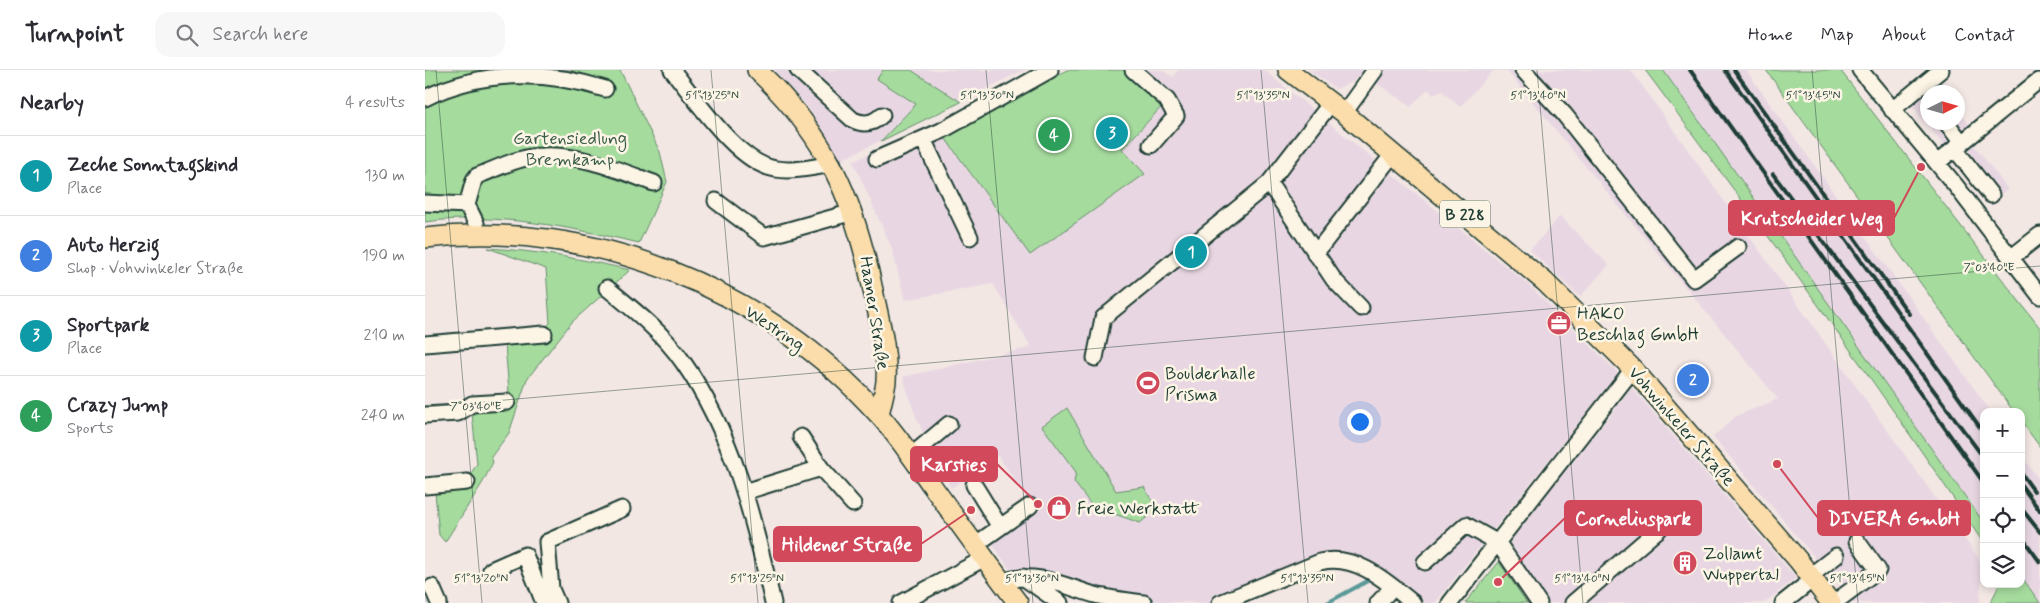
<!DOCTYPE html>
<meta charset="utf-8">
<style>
:root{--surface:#fff;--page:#f7f7f7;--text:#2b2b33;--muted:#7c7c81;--line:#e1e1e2;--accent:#d93025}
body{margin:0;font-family:Mynerve,sans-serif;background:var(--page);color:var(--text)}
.controls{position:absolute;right:15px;bottom:15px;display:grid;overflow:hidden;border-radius:10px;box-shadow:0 2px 8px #0003}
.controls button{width:45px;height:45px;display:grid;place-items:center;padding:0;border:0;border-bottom:1px solid var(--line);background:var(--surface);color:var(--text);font:25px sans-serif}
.compass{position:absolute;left:1495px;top:15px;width:45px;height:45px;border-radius:50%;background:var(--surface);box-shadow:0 2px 8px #0003;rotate:85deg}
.you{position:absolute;left:934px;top:351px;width:18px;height:18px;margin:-12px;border:4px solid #fff;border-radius:50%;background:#1a73e8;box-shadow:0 0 0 8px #1a73e833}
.badge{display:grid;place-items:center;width:32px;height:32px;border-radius:50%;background:var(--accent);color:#fff;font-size:16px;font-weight:700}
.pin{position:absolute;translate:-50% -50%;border:2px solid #fff;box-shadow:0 1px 5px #0006}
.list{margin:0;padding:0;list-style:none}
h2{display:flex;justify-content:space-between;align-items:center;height:65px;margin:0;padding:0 20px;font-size:21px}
h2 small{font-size:16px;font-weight:400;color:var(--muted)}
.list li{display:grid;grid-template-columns:32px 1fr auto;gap:15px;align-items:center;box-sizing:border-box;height:80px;padding:0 20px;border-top:1px solid var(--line)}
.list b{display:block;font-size:19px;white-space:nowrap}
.list p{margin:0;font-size:16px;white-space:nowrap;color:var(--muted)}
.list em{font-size:16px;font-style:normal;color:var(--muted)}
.icon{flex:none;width:28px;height:28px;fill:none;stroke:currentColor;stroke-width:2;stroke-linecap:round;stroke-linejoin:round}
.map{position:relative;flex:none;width:1615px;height:533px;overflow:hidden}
header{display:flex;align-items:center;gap:30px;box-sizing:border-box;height:70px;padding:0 25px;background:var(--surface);border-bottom:1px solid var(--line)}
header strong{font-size:24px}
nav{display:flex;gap:28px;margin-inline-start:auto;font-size:18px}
.search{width:350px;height:45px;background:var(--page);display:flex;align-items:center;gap:12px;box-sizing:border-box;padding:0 18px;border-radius:15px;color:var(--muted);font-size:19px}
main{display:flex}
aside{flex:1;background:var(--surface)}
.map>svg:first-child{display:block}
</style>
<header>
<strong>Turnpoint</strong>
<div class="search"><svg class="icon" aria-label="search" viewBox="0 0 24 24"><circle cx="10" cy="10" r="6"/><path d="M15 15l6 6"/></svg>Search here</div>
<nav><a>Home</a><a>Map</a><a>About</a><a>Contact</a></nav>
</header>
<main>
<aside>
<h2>Nearby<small>4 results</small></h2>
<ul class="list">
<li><span class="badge" style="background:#0f9aa8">1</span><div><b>Zeche Sonntagskind</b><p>Place</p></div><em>130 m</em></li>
<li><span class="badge" style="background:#3f7fe0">2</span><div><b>Auto Herzig</b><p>Shop · Vohwinkeler Straße</p></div><em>190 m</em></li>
<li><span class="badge" style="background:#0f9aa8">3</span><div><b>Sportpark</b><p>Place</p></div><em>210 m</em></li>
<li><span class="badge" style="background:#2e9e5b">4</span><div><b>Crazy Jump</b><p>Sports</p></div><em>240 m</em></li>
</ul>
</aside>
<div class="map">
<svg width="1615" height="533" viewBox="0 0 1615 533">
<rect width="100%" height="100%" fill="#f3e7e4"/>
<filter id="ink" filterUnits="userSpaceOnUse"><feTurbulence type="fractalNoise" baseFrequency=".02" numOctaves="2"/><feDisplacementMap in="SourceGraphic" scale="10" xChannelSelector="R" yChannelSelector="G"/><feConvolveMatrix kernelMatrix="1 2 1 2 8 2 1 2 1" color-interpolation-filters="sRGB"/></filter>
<g filter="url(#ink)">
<!-- built -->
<path fill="#e8d7e2" d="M 349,0 L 599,0 L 416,90 L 385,40 Z
M 707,0 L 737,0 L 748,7 L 753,0 L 839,0 L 1105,216 L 1193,303 L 1010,533 L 997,533 L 953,497 L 909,484 L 790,533 L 743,532 L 674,525 L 610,502 L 586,501 L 559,462 L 602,428 L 573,386 L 526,418 L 502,372 L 488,339 L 478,307 L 606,277 L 568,214 L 480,230 L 467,179 L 428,91 L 512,56 L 697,79 Z
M 884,0 L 938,0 L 929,11 L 911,19 Z
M 959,0 L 1069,0 L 1035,37 L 1017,21 L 1008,25 L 1003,19 L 986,37 L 950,12 Z
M 1081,0 L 1206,0 L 1554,489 L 1557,503 L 1555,533 L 1428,533 L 1288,367 L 1311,346 L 1353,329 Z
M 1238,0 L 1321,0 L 1566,342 L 1559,342 L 1559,453 Z
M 1508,9 L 1519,22 L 1502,22 L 1502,52 L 1532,52 L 1533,40 L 1549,60 L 1523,81 L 1486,34 L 1503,20 Z
M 1546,71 L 1583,119 L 1567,131 L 1526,86 Z
M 1135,146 L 1184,195 L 1155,227 L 1105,180 Z
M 1207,318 L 1371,508 L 1339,533 L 1103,533 L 1072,488 Z
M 1596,385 L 1615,411 L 1615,533 L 1596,506 Z"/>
<!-- green -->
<path fill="#a6db9e" stroke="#628c69" d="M 0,0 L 195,0 L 235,82 L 242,112 L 214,173 C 144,157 73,142 0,152 Z
M 458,0 L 486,0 L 536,32 L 456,71 L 491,34 L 452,9 Z
M 642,0 L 707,0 L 741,32 L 697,79 L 720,104 L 605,185 L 515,61 L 554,44 Z
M 1220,0 L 1238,0 L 1559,453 L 1559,474 C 1452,312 1336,156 1220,0 Z
M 1341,0 L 1415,0 L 1615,258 L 1615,377 L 1596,351 L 1596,342 L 1589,342 Z
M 63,178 C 112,181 158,189 205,200 L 147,252 L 102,309 L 84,363 L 66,387 L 68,392 L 58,412 L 20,472 L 14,465 L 9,411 L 43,408 L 52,394 L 46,332 L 82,328 L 84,322 L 79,262 L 120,258 L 125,253 L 121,199 Z
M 642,338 L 691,421 L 719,417 L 732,439 L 715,453 L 667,436 L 649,412 L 651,402 L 617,356 Z
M 1074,492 L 1102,533 L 1040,533 Z
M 1596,506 L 1615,533 L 1565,533 L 1575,514 L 1596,514 Z"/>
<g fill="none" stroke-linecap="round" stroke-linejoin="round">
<!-- stream -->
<path stroke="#5c9999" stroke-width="4" d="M 902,533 L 948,508"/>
<defs>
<path id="minor" d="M 247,0 C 270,28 313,94 351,99 C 369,102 389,97 408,94
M 373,0 L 428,50 C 439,55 448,54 457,45
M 708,0 L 742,30 L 751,46 L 726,75
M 1098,0 L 1139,44 L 1269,209 L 1313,177
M 1435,0 L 1531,116 L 1615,226
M 0,28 C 56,0 120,0 180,19
M 1467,40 L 1516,0
M 919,43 L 950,0
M 1521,52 L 1537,73
M 498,69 L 545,167
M 1530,79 L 1566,125
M 452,89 L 516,61 L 625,0
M 1512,93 L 1613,11
M 844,113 L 909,210 L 936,238
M 291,131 L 339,167 L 428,142
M 0,133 L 42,135
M 51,163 L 51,153 L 42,135 L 49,110 L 52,106 C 73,98 95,86 118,86 C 155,84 193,100 229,113
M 890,184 L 968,84
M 1587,187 L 1615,165
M 182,218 C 209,240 238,263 258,292 C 308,363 329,450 348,533
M 0,274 L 119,264
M 670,288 L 678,248 L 844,113 L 906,33
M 0,345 L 33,343 L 47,334 L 82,332
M 376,367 L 396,398
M 486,386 L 524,354
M 549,415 L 575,457
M 0,416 L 42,412
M 319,422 L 396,398 L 428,434
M 550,475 L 605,436
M 1000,492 L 1041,455 L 1073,473 L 1114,533
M 66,500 L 100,485 L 119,533
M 1385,506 L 1411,486
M 598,507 L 635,533
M 577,512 C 611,500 638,516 670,525 C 686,529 703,531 719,533
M 7,517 L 14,533
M 132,533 L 126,519 L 122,472 L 197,439
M 476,533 L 560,488
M 795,533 L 895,492 C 931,483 962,512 988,533
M 953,533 L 968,517
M 1025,533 L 1208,299
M 1148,533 L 1235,458
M 1358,533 L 1388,509
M 1409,533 L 1453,500 L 1432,471"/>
<path id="major" d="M 332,0 C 403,67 430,131 449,225 C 455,253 463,282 461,311 C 460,322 456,334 454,345
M 863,0 L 919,43 L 1120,212 L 1208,299 L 1373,490 L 1406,533
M 0,168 C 167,148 342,219 454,345 C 474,367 491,393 508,417 C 536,456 564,495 593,533"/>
</defs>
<!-- minor casing -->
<use href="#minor" stroke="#1f3d34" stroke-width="19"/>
<!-- major casing -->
<use href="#major" stroke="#1f3d34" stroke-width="22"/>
<!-- minor -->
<use href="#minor" stroke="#fcf5e5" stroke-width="15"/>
<!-- major -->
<use href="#major" stroke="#fbddab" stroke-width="19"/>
<!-- rail -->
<path stroke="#1f3d34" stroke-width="4" d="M 1265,0 L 1559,413
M 1300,0 L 1559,363
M 1309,0 L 1484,244
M 1348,104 L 1559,388
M 1596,403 L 1609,421
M 1596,415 L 1615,441
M 1596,438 L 1615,462
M 1596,466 L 1615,492"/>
</g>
</g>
<!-- ticks -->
<path fill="none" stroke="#1f3d34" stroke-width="1" stroke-opacity="0.45" d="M 11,0 L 57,533M 286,0 L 333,533M 561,0 L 608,533M 836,0 L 883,533M 1112,0 L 1158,533M 1387,0 L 1433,533M 0,337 L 1615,196"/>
<!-- icons -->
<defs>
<symbol id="office-disc" viewBox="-11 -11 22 22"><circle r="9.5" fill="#d1495b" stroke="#fcf5e5"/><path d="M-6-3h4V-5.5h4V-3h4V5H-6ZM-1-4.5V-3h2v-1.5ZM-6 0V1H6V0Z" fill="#fff"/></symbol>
<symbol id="stadium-disc" viewBox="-11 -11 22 22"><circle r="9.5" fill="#d1495b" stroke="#fcf5e5"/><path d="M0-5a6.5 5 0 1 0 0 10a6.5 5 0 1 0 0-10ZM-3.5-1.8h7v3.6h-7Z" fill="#fff"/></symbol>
<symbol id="shop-disc" viewBox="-11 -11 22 22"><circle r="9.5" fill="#d1495b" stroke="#fcf5e5"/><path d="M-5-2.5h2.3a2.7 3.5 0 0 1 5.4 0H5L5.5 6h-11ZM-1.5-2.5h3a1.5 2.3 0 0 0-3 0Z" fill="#fff"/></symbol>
<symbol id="building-disc" viewBox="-11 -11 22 22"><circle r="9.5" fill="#d1495b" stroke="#fcf5e5"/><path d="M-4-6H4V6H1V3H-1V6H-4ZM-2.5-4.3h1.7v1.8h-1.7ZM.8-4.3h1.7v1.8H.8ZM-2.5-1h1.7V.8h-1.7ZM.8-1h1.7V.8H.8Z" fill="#fff"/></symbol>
</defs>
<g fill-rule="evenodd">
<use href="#office-disc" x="1120" y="239" width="28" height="28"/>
<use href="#stadium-disc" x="709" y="299" width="28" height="28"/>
<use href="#shop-disc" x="620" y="424" width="28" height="28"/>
<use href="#building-disc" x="1246" y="479" width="28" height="28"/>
</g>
<g text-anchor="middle" stroke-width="5" stroke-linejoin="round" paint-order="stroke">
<!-- shield labels -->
<rect fill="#fcf5e5" stroke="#617469" stroke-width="1" x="1015" y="130.5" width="50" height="27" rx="4"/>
<g font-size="16" font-weight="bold" fill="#1f3d34">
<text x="1040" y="150">B 228</text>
</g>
<!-- park labels -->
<g font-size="18" fill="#3a5d49" stroke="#fcf5e5">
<text x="145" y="74">Gartensiedlung<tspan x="145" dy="21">Bremkamp</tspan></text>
</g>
<!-- street labels -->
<g font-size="18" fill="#1f3d34" stroke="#fcf5e5">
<text transform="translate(450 243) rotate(81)" y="6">Haaner Straße</text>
<text transform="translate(350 258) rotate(34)" y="6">Westring</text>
<text transform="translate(1257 356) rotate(49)" y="6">Vohwinkeler Straße</text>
</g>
<!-- poi labels -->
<g font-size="18" fill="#1f3d34" stroke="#fcf5e5" text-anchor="start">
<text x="1152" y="249">HAKO<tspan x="1152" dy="21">Beschlag GmbH</tspan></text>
<text x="740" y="309">Boulderhalle<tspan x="740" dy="21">Prisma</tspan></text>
<text x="652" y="444">Freie Werkstatt</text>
<text x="1278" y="489">Zollamt<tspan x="1278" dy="21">Wuppertal</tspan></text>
</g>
</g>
<g font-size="12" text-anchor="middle" fill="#1f3d34" stroke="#fcf5e5" stroke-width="5" stroke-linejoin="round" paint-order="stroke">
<text x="287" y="29">51°13'25"N</text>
<text x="562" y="29">51°13'30"N</text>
<text x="838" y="29">51°13'35"N</text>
<text x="1113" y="29">51°13'40"N</text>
<text x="1388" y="29">51°13'45"N</text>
<text x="1564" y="201">7°03'40"E</text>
<text x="51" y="340">7°03'40"E</text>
<text x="56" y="512">51°13'20"N</text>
<text x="332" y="512">51°13'25"N</text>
<text x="607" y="512">51°13'30"N</text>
<text x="882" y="512">51°13'35"N</text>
<text x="1157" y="512">51°13'40"N</text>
<text x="1432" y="512">51°13'45"N</text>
</g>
<!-- callouts -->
<path fill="none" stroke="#d1495b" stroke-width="2" d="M1496 97L1469 148M613 434L572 394M1073 512L1140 448M1352 394L1393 448M546 440L496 474"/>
<g fill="#d1495b" stroke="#fcf5e5" stroke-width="2">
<circle cx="1496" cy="97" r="5"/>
<circle cx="613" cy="434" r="5"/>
<circle cx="1073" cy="512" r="5"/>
<circle cx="1352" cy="394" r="5"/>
<circle cx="546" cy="440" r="5"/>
</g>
<g fill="#d1495b" stroke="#d1495b" stroke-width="2">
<rect x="1304" y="131" width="165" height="34" rx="5"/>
<rect x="486" y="377" width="86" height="34" rx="5"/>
<rect x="1140" y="431" width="136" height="34" rx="5"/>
<rect x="1393" y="431" width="152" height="34" rx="5"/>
<rect x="349" y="457" width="147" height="34" rx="5"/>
</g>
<g font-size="19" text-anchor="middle" font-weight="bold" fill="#fff">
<text x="1387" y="155">Krutscheider Weg</text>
<text x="529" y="401">Karsties</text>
<text x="1208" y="455">Corneliuspark</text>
<text x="1469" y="455">DIVERA GmbH</text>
<text x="422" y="481">Hildener Straße</text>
</g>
</svg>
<div class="controls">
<button>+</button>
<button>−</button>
<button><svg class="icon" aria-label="locate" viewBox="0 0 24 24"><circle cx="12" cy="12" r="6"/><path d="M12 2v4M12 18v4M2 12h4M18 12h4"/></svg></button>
<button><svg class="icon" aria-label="layers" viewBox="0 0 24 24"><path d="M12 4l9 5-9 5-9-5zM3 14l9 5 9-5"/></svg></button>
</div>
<svg class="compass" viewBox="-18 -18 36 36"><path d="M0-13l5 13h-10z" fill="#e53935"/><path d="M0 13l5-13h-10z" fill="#7c7c81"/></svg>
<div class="you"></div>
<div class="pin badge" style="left:766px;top:182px;background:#0f9aa8">1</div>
<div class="pin badge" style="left:1268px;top:310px;background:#3f7fe0">2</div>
<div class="pin badge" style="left:687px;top:63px;background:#0f9aa8">3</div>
<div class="pin badge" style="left:629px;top:65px;background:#2e9e5b">4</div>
</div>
</main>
